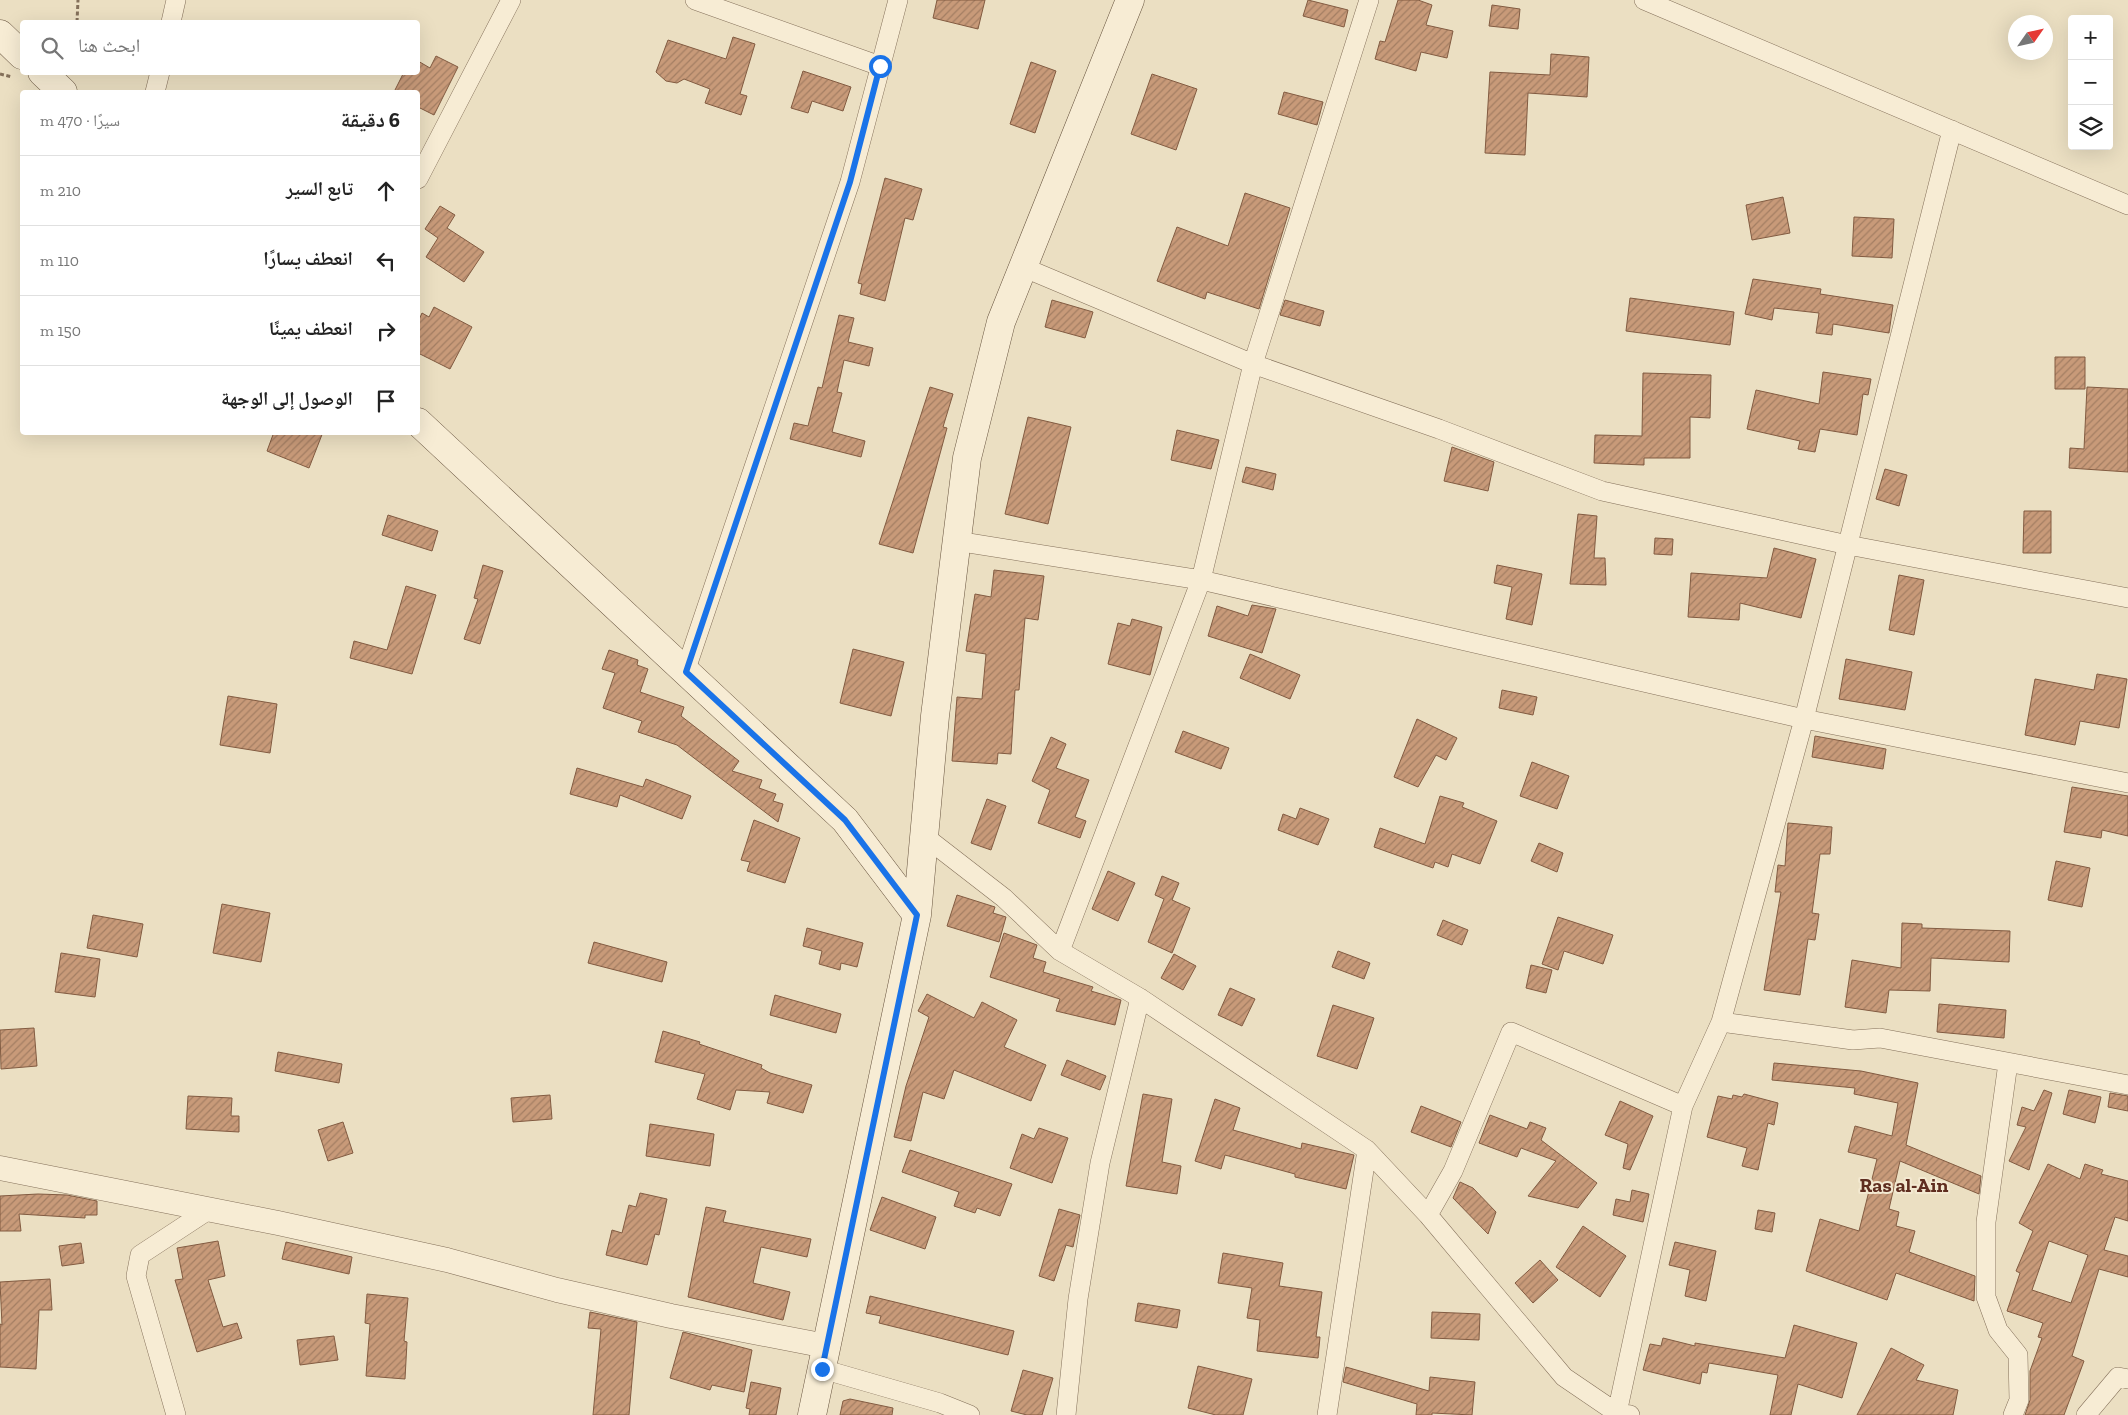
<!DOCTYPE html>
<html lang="ar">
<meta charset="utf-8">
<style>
:root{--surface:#fff;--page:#f2f2f2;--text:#222;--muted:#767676;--line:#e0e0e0}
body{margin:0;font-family:"Zilla Slab","Noto Naskh Arabic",serif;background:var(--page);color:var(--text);direction:rtl}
.controls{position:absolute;right:15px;top:15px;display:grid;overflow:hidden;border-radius:5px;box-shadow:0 5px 20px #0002}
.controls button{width:45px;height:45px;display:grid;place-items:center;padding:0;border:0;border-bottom:1px solid var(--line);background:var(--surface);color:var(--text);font:25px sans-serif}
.compass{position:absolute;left:2008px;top:15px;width:45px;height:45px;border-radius:50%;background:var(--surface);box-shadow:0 5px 20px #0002;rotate:56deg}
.stop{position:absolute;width:15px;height:15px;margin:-11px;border:4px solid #1a73e8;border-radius:50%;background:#fff}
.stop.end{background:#1a73e8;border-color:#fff;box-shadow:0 1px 5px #0008}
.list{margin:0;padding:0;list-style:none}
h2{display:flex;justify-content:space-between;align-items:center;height:65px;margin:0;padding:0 20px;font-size:21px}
h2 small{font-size:16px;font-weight:400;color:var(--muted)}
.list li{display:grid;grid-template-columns:32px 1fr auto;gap:15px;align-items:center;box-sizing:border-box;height:70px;padding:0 20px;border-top:1px solid var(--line)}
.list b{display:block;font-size:19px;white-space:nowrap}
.list em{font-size:16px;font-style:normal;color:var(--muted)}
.icon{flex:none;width:28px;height:28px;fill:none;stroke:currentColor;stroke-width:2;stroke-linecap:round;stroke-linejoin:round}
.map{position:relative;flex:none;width:2128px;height:1415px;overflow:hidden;direction:ltr}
.search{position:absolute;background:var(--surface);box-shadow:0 5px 20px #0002;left:20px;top:20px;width:400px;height:55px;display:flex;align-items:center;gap:12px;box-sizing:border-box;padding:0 18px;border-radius:5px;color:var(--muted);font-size:19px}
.panel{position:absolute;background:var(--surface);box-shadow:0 5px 20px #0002;left:20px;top:90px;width:400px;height:345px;border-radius:5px;direction:rtl}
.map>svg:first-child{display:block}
</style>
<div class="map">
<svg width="2128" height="1415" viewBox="0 0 2128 1415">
<defs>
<pattern id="building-hatch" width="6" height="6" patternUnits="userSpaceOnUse" patternTransform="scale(1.25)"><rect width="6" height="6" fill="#c89a79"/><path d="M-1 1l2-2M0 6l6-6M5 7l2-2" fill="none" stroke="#a37e63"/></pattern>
</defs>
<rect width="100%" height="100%" fill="#ebdfc2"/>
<!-- building -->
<path fill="url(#building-hatch)" stroke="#825b41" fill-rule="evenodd" d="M 937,0 L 985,0 L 978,29 L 933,18 Z
M 1308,0 L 1348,10 L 1344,27 L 1303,16 Z
M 1398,0 L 1418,0 L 1432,5 L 1426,25 L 1453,31 L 1447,58 L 1421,52 L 1416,71 L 1375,59 L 1380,41 L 1385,42 Z
M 1492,5 L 1520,9 L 1518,29 L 1489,26 Z
M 733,37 L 755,44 L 740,94 L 747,96 L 741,115 L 705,103 L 710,89 L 684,79 L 677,83 L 666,81 L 656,72 L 668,40 L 726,59 Z
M 1551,54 L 1589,57 L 1587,97 L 1528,93 L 1525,155 L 1485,153 L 1490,72 L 1550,75 Z
M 436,56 L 458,67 L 434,115 L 418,107 L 418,92 L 394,92 L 404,72 L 418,72 L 418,61 L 430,68 Z
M 1031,62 L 1056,71 L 1035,133 L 1010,124 Z
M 803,71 L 851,87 L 843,111 L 812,101 L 808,113 L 791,108 Z
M 1152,74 L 1197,89 L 1176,150 L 1131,134 Z
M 1284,92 L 1323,102 L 1317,125 L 1278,114 Z
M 885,178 L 922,189 L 913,220 L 905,218 L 885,301 L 860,294 L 862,284 L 858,283 Z
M 1245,193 L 1290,208 L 1259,309 L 1207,292 L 1205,299 L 1157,281 L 1177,227 L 1228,246 Z
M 1783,197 L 1790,233 L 1752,240 L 1746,205 Z
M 440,206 L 455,215 L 447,228 L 484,252 L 464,282 L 426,257 L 438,238 L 425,229 Z
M 1854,217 L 1894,219 L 1892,258 L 1852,256 Z
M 1753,279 L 1821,289 L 1820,294 L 1893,305 L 1889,333 L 1833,324 L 1832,335 L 1816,333 L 1819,313 L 1774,308 L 1772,320 L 1745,314 Z
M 1630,298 L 1734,312 L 1730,345 L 1626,331 Z
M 1052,300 L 1093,312 L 1085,338 L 1045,327 Z
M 1285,300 L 1324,311 L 1320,326 L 1280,315 Z
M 434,307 L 472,327 L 450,369 L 418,353 L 418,322 L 422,313 L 429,317 Z
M 839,315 L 854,318 L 848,342 L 873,348 L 869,366 L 844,360 L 837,392 L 842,393 L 832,432 L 865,441 L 861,457 L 790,439 L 794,423 L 808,426 L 818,387 L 822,388 Z
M 2055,357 L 2085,357 L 2085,389 L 2055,389 Z
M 1823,372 L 1871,379 L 1868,395 L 1863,394 L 1857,435 L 1820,429 L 1815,452 L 1798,449 L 1800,441 L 1747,429 L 1756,390 L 1819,404 Z
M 1643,373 L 1711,375 L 1710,418 L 1690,417 L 1690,458 L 1644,458 L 1644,465 L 1594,463 L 1595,435 L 1642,436 Z
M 930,387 L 953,394 L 943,427 L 947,428 L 913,553 L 879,544 Z
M 2087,387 L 2128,389 L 2128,472 L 2069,468 L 2070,448 L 2084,449 Z
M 1028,417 L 1071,427 L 1048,524 L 1005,514 Z
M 1177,430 L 1219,440 L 1211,469 L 1171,460 Z
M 274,432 L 323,432 L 309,468 L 267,451 Z
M 1452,447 L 1494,462 L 1488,491 L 1444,481 Z
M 1246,467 L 1276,474 L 1273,490 L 1242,482 Z
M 1885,469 L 1907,475 L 1899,506 L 1876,499 Z
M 2024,511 L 2051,511 L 2051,553 L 2023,553 Z
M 1578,514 L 1597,516 L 1594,558 L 1605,558 L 1606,585 L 1570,584 Z
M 388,515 L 438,531 L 432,551 L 382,535 Z
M 1655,538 L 1673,539 L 1672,555 L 1654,554 Z
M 1774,548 L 1816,559 L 1801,618 L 1740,603 L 1739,620 L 1688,617 L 1691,573 L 1767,578 Z
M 483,565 L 503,571 L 480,644 L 464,639 L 478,599 L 474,598 Z
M 1497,565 L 1542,574 L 1532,625 L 1506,619 L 1512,587 L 1494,583 Z
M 994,570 L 1044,576 L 1038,620 L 1025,618 L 1019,690 L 1015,690 L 1011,754 L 998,753 L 997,764 L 952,761 L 957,697 L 982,699 L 986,654 L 966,651 L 975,594 L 991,597 Z
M 1899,575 L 1924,580 L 1914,635 L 1889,630 Z
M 406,586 L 436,595 L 412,674 L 350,658 L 354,641 L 387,650 Z
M 1252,605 L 1276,609 L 1262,653 L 1208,636 L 1217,606 L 1248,616 Z
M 1132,619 L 1162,627 L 1150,675 L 1108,664 L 1118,623 L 1130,626 Z
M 853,649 L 904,662 L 891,716 L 840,703 Z
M 609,650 L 638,660 L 637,665 L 648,669 L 640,692 L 684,707 L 681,716 L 739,761 L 732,771 L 762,780 L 759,788 L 776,794 L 773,801 L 783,804 L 778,822 L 677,745 L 638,732 L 642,721 L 603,708 L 615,673 L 602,669 Z
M 1250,654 L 1300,675 L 1290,699 L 1240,678 Z
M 1846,659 L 1912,672 L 1905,710 L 1839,699 Z
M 2097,674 L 2127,679 L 2119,728 L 2080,721 L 2075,745 L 2025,735 L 2035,679 L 2094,690 Z
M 1502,690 L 1537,697 L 1533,715 L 1499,708 Z
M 228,696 L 277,704 L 270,753 L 220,745 Z
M 1417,719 L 1457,738 L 1446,760 L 1436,755 L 1418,787 L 1394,777 Z
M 1183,731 L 1229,748 L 1221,769 L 1175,752 Z
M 1815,736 L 1886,749 L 1883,769 L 1812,757 Z
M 1051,737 L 1066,744 L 1056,768 L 1089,780 L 1075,817 L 1086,821 L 1080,838 L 1038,823 L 1050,790 L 1032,781 Z
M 1532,762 L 1569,776 L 1557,809 L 1520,796 Z
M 577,768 L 643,787 L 646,779 L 691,796 L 682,819 L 620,795 L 617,807 L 570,794 Z
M 2072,787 L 2128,796 L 2128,836 L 2102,830 L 2101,838 L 2064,832 Z
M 1440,796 L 1464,803 L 1462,807 L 1497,821 L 1480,864 L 1452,854 L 1448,867 L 1435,862 L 1433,868 L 1374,847 L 1380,828 L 1425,844 Z
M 987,799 L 1006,806 L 991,850 L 971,843 Z
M 1300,808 L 1329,819 L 1318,845 L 1278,830 L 1283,814 L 1296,819 Z
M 754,820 L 800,838 L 785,883 L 747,871 L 750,862 L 741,860 Z
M 1788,823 L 1832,827 L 1830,854 L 1820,854 L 1812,913 L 1819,914 L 1815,940 L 1808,939 L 1800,995 L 1764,990 L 1781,892 L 1775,892 L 1778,865 L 1785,866 Z
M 1539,843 L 1563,853 L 1557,872 L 1531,861 Z
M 2056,861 L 2090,868 L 2082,907 L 2048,900 Z
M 1108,871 L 1135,883 L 1118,921 L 1092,909 Z
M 1162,876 L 1179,883 L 1172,900 L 1190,908 L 1172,953 L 1148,942 L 1164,899 L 1155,895 Z
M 957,895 L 995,907 L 993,913 L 1006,917 L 999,942 L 947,926 Z
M 222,904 L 270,913 L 261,962 L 213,953 Z
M 93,915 L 143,924 L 137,957 L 87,948 Z
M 1558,917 L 1613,935 L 1603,964 L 1564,951 L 1558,970 L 1542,964 Z
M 1443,920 L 1468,930 L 1462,945 L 1437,935 Z
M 1902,923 L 1922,924 L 1922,928 L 2010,931 L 2009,962 L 1931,958 L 1930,991 L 1889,990 L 1886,1013 L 1845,1007 L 1852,960 L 1901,968 Z
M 807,928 L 863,943 L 857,967 L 841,963 L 840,970 L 819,964 L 822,951 L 803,946 Z
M 1004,933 L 1037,945 L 1033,958 L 1046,962 L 1043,972 L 1093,987 L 1091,991 L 1121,1000 L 1115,1025 L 1056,1011 L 1060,999 L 990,977 Z
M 594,942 L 667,962 L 662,982 L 588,963 Z
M 1338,951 L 1370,963 L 1364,979 L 1332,967 Z
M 61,953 L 100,959 L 95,997 L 55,992 Z
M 1174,954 L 1196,966 L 1183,990 L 1161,978 Z
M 1531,965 L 1552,970 L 1546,993 L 1526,988 Z
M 1230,988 L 1255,999 L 1242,1026 L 1218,1015 Z
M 927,994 L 974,1018 L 982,1002 L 1017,1020 L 1004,1047 L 1046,1065 L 1031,1101 L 954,1070 L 944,1099 L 923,1092 L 911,1141 L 894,1137 L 906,1086 L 929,1017 L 918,1011 Z
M 775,995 L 841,1014 L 836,1033 L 770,1015 Z
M 1939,1004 L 2006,1010 L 2004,1038 L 1937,1032 Z
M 1333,1005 L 1374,1018 L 1357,1069 L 1317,1056 Z
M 34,1028 L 37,1066 L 1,1069 L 0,1030 Z
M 663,1031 L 700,1042 L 699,1044 L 762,1065 L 761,1068 L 770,1073 L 812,1085 L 803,1113 L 767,1103 L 770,1092 L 736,1090 L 730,1110 L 697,1099 L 705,1074 L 655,1062 Z
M 278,1052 L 342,1064 L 339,1083 L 275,1071 Z
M 1067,1060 L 1106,1076 L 1100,1090 L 1061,1075 Z
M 1774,1063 L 1861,1071 L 1918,1083 L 1906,1145 L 1981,1176 L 1979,1194 L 1900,1161 L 1889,1209 L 1899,1212 L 1896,1226 L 1915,1231 L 1909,1252 L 1975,1276 L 1974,1301 L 1896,1273 L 1887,1300 L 1806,1271 L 1820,1219 L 1859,1231 L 1877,1159 L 1848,1152 L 1855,1126 L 1892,1136 L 1898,1103 L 1854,1094 L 1855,1088 L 1772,1080 Z
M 2044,1090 L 2052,1093 L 2029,1170 L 2009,1161 L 2026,1127 L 2017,1125 L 2022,1107 L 2034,1111 Z
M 2069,1090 L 2101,1097 L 2095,1123 L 2063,1114 Z
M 2110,1093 L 2128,1096 L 2128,1111 L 2108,1107 Z
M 1143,1094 L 1172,1099 L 1162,1162 L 1181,1166 L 1177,1194 L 1126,1186 Z
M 1744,1094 L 1778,1103 L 1774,1125 L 1768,1123 L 1758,1170 L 1742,1166 L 1747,1148 L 1707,1137 L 1718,1096 L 1732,1099 L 1733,1095 L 1742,1097 Z
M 550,1095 L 552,1119 L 513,1122 L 511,1098 Z
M 188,1096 L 232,1098 L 231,1116 L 239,1116 L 239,1132 L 186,1129 Z
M 1215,1099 L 1240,1108 L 1233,1130 L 1301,1149 L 1302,1143 L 1354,1155 L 1346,1189 L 1295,1177 L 1295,1174 L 1225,1155 L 1221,1169 L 1195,1161 Z
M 1620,1101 L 1653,1116 L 1630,1170 L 1623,1168 L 1628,1144 L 1605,1135 Z
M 1421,1106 L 1461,1122 L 1451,1147 L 1411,1132 Z
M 1490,1115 L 1527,1129 L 1530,1122 L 1546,1128 L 1541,1140 L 1597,1183 L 1578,1208 L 1528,1196 L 1556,1161 L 1521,1148 L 1517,1157 L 1479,1143 Z
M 343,1122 L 353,1153 L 328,1161 L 318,1130 Z
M 650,1124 L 714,1134 L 710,1166 L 646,1156 Z
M 1039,1128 L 1068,1138 L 1052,1183 L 1010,1168 L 1022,1134 L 1034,1139 Z
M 910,1150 L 1012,1184 L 1000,1216 L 977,1208 L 975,1213 L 954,1206 L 959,1192 L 902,1172 Z
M 2048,1164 L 2080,1179 L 2085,1164 L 2103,1170 L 2101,1174 L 2128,1181 L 2128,1221 L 2115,1217 L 2104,1250 L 2128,1256 L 2128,1277 L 2099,1269 L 2072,1356 L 2084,1361 L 2064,1415 L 2025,1415 L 2030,1400 L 2030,1371 L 2042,1338 L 2038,1337 L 2043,1323 L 2007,1311 L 2020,1273 L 2016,1271 L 2033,1231 L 2019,1223 ZM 2049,1241 L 2088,1255 L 2071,1303 L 2032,1290 Z
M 1460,1182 L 1473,1188 L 1496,1212 L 1488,1234 L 1453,1198 Z
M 1632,1190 L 1649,1194 L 1643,1222 L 1613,1215 L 1616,1199 L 1630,1202 Z
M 640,1193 L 667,1199 L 659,1235 L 655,1234 L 647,1265 L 606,1255 L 612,1230 L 622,1233 L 629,1205 L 636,1207 Z
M 38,1194 L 67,1195 L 97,1201 L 97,1215 L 85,1215 L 85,1218 L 19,1214 L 21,1231 L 0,1231 L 0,1196 Z
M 882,1197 L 936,1217 L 925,1249 L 870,1230 Z
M 706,1207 L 726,1211 L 723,1222 L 811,1239 L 807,1257 L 761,1247 L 753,1283 L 790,1292 L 783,1320 L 688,1297 Z
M 1059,1209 L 1080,1215 L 1073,1247 L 1066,1245 L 1054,1281 L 1039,1276 Z
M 1758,1210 L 1775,1213 L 1772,1232 L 1755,1229 Z
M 1583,1226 L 1626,1256 L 1600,1297 L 1556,1267 Z
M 218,1241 L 225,1276 L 208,1280 L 223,1327 L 237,1323 L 242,1338 L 197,1352 L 175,1280 L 183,1279 L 177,1248 Z
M 286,1242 L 352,1257 L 349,1274 L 282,1259 Z
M 1675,1242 L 1716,1251 L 1706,1301 L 1685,1296 L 1690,1270 L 1669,1265 Z
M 81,1243 L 84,1263 L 62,1266 L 59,1246 Z
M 1223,1253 L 1283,1263 L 1279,1286 L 1322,1292 L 1316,1337 L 1320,1337 L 1318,1358 L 1257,1351 L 1260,1320 L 1247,1318 L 1252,1288 L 1218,1283 Z
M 1540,1260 L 1558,1280 L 1533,1303 L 1515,1283 Z
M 50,1279 L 52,1310 L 39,1310 L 36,1369 L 0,1367 L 0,1324 L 2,1325 L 0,1282 Z
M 367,1294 L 408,1298 L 404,1341 L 407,1342 L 405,1379 L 366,1376 L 370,1324 L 365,1323 Z
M 870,1296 L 1014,1331 L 1008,1355 L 879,1323 L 881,1316 L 866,1313 Z
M 1138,1303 L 1180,1310 L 1177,1328 L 1135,1321 Z
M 590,1312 L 637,1322 L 629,1415 L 593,1415 L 601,1329 L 588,1328 Z
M 1432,1312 L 1480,1314 L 1479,1340 L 1431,1338 Z
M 1794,1325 L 1857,1343 L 1842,1398 L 1798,1384 L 1791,1415 L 1770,1415 L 1778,1375 L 1709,1363 L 1707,1373 L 1702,1372 L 1700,1384 L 1643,1370 L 1650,1344 L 1661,1346 L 1663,1338 L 1695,1346 L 1695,1343 L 1785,1358 Z
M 683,1332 L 752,1350 L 744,1392 L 712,1385 L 710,1390 L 670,1378 Z
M 334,1336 L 338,1360 L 300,1365 L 297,1340 Z
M 1891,1348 L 1924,1365 L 1916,1380 L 1958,1390 L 1953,1415 L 1857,1415 Z
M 1198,1366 L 1252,1379 L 1243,1415 L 1216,1415 L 1188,1408 Z
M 1346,1367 L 1429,1391 L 1430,1377 L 1475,1382 L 1472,1415 L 1432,1413 L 1432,1415 L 1416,1415 L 1417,1404 L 1343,1382 Z
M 1023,1370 L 1053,1378 L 1042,1415 L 1027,1415 L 1011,1411 Z
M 751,1382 L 781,1388 L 776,1415 L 749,1415 L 750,1409 L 746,1408 Z
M 850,1399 L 893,1408 L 892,1415 L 840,1415 L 843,1401 Z"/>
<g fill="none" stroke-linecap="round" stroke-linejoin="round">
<defs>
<path id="minor" d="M 695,0 L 880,66
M 1644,0 L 2128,205
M 171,22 L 176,0
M 155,92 L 160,72
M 418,179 L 511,0
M 1025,268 L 1253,364 L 1439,429 L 1602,491 L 1848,545 L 2128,598
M 956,541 L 1201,580 L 1804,719 L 2128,783
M 685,672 L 850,182 L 898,0
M 924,836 L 1004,898 L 1060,951 L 1140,998 L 1367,1150 L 1428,1215 L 1564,1377 L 1617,1413 L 1630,1415
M 1060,951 L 1201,580 L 1253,364 L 1369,0
M 1721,1022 L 1853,1040 L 1880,1038 L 2128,1085
M 2008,1063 L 1986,1222 L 1986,1297 L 1998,1330 L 2018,1355 L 2019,1400 L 2013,1415
M 1683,1106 L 1721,1022 L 1804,719 L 1952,130
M 1428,1215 L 1453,1171 L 1511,1032 L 1683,1106 L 1617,1413
M 822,1369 L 940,1403 L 970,1415
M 176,1415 L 136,1276 L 140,1255 L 210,1209
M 1066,1415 L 1078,1299 L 1100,1163 L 1140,998
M 1327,1415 L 1367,1150
M 2086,1415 L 2118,1377 L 2128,1379"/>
<path id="tertiary" d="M 0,1168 L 278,1223 L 447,1260 L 557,1290 L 671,1316 L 826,1346"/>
<path id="secondary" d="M 0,34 L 22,55
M 42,72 L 63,92
M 418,422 L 845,820 L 917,915
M 812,1415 L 917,915 L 935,716 L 967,458 L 1001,322 L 1130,0"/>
</defs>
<!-- minor casing -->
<use href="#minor" stroke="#84705a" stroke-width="20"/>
<!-- tertiary casing -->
<use href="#tertiary" stroke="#84705a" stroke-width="25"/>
<!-- secondary casing -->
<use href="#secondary" stroke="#66523d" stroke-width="29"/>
<!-- path -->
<path stroke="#84705a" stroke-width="3" stroke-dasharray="4 2.5" stroke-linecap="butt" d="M 77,22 L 78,0
M 0,74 L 12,77"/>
<!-- minor -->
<use href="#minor" stroke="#f7ecd4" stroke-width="19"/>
<!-- tertiary -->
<use href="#tertiary" stroke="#f7ecd4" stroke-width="24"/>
<!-- secondary -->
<use href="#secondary" stroke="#f7ecd4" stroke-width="28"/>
</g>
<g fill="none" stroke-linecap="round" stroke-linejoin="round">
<!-- route -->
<path stroke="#1a73e8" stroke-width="6" d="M 822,1369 L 917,915 L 845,820 L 686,672 L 850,182 L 880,66"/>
</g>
<g text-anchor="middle" stroke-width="4" stroke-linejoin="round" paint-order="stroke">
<!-- quarter labels -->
<g font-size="20" font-weight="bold" fill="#5f2d1f" stroke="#f3e9d1">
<text x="1904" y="1192">Ras al-Ain</text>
</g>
</g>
</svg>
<div class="controls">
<button>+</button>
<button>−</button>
<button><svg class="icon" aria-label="layers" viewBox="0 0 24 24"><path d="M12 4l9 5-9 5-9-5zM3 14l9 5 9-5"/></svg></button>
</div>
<svg class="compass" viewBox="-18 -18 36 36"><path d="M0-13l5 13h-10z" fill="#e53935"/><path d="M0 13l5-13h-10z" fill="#767676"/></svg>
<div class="stop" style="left:880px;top:66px"></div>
<div class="stop end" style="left:822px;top:1369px"></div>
<div class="search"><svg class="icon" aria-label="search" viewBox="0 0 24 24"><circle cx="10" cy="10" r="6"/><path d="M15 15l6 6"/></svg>ابحث هنا</div>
<section class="panel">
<h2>6 دقيقة<small>سيرًا · 470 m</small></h2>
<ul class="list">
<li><svg class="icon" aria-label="ahead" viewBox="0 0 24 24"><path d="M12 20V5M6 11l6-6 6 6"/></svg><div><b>تابع السير</b></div><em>210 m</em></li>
<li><svg class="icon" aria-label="left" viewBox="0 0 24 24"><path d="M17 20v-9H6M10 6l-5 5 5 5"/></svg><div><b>انعطف يسارًا</b></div><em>110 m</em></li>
<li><svg class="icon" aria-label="right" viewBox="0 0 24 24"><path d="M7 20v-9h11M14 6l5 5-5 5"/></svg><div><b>انعطف يمينًا</b></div><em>150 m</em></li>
<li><svg class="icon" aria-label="arrive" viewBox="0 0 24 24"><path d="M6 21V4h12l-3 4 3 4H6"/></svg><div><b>الوصول إلى الوجهة</b></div></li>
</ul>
</section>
</div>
